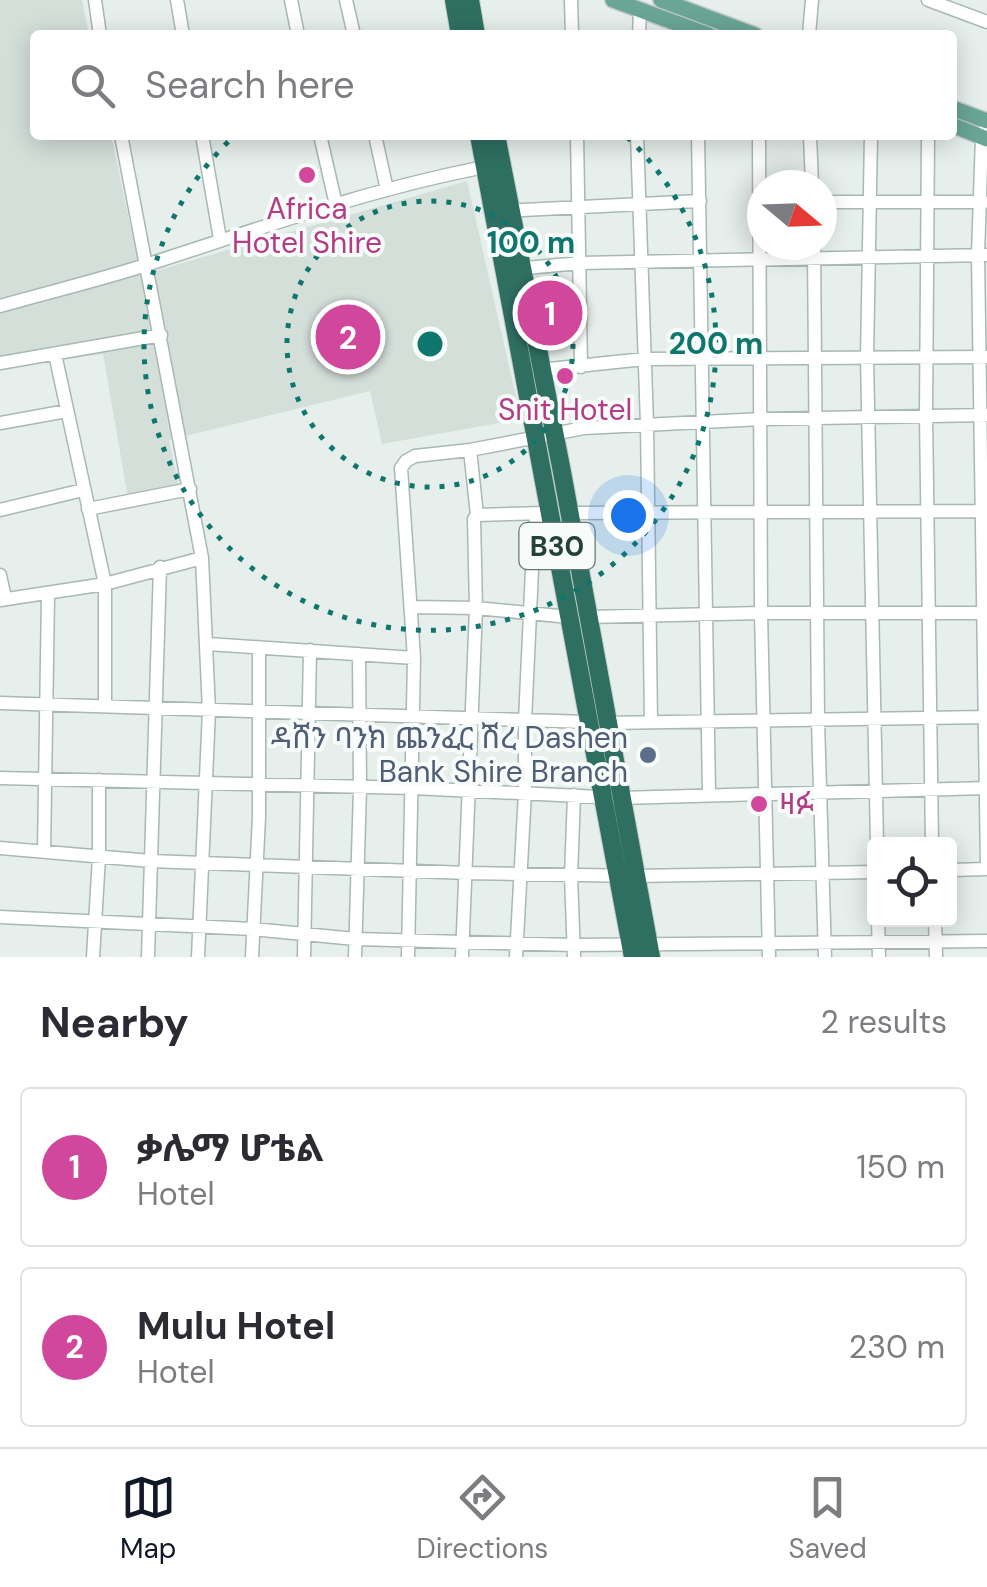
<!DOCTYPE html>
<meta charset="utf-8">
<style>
:root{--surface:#fff;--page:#f7f7f7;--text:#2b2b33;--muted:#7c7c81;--line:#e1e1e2;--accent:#111827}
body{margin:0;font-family:"DM Sans","Noto Sans Ethiopic",sans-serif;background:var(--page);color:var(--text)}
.controls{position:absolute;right:30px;bottom:30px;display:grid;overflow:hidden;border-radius:10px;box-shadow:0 5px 25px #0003}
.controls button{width:90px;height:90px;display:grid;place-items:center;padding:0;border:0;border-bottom:2px solid var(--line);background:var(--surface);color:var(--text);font:50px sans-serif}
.compass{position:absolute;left:747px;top:170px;width:90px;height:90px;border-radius:50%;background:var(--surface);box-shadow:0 5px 25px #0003;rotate:109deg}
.you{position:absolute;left:628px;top:515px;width:35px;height:35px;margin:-25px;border:8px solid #fff;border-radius:50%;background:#1a73e8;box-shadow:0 0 0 15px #1a73e833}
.badge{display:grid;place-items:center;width:65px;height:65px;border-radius:50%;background:var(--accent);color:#fff;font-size:32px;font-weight:700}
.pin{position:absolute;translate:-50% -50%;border:5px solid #fff;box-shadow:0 2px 10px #0006}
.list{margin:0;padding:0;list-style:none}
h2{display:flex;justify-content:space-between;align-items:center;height:130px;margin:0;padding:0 40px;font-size:42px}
h2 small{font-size:32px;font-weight:400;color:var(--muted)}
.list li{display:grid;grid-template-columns:65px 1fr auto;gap:30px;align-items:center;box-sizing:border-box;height:160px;margin:0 20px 20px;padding:0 20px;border:2px solid var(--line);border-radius:10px}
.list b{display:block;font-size:38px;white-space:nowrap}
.list p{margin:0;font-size:32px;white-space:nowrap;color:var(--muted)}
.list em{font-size:32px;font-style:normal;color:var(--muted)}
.icon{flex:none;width:55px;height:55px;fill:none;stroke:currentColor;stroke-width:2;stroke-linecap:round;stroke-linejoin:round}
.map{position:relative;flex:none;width:987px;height:957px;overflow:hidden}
.search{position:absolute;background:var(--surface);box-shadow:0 5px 25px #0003;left:30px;right:30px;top:30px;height:110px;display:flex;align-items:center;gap:25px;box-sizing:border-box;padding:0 35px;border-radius:10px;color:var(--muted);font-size:38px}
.sheet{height:490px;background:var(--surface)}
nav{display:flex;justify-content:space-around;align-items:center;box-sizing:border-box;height:140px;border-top:2px solid var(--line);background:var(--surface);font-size:28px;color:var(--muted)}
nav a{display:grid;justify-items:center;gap:5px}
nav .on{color:var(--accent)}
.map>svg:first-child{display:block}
</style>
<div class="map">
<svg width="987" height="957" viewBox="0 0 987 957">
<rect width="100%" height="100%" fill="#e6efeb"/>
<!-- built -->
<path fill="#d4dfda" d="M 0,0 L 82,0 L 89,35 L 35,35 L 35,135 L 111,135 L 141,275 L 467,181 L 521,419 L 382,444 L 370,391 L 169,440 L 179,486 L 128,498 L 103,354 L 0,368 Z"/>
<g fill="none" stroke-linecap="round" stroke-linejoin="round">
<defs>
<path id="minor" d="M 95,0 L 100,35
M 177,0 L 183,35
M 291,0 L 298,35
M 346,0 L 354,35
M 571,0 L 572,35
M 928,0 L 987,22
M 639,35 L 640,10
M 809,35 L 812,0
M 987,125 L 982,137 L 978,255 L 987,869
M 121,135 L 202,558 L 209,711 L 198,957
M 202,135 L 220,239
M 320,135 L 336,205
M 375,135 L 387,190
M 577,135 L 581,367
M 637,135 L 647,424 L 651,721
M 698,135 L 709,794
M 759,135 L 761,613 L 769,957
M 810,135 L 812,185
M 871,135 L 867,358 L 877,844
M 928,135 L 926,415 L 932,844
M 822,202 L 984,202
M 503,211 L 700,201
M 814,245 L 818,721 L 825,957
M 515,269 L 580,263 L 985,255
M 0,306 C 49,292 100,280 149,264 C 261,228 373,188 490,166
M 55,354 L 105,584 L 105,706
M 0,363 L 161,335
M 540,370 L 644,359 L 987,357
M 0,423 L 67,411
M 88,509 L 190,489
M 0,510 L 83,490
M 568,513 L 987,511
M 477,515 L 545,513
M 0,575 L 5,598
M 0,600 L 105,584 L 202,558
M 413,607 L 476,608 L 569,617
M 587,617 L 761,613 L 987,613
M 208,644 L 414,658
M 0,703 L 588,722
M 606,723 L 987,717
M 0,778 L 413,788 L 620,798 L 987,788
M 0,848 L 151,861 L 468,873 L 636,876 L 874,872
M 44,852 L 48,595
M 950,870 L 987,869
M 0,917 L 253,929 L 355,939 L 574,945 L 987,941
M 878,919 L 879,957
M 935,919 L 936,957
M 93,957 L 99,857 L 99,780
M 148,957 L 160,567
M 252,957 L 259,817 L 259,649
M 304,957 L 310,650
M 355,957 L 360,788 L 359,654
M 408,957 L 414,658 L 401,468 L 406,461 L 415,456 L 470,450 L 584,428 L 762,419 L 987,415
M 462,957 L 476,608 L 474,519 L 477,515 L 470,450
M 516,957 L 525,792 L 525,721 L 534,527 L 538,515
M 574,957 L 571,876 L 574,795"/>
<path id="major" d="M 613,0 L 709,35
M 661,0 L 755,35
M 952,108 L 987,121
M 952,125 L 987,139"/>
<path id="highway" d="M 454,0 L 460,35
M 470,0 L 476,35
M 479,135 L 633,957
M 496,135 L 562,472 L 651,957"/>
</defs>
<!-- minor casing -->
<use href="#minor" stroke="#a8b8b2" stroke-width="15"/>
<!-- major casing -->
<use href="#major" stroke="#c2cac8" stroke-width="18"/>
<!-- highway casing -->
<use href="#highway" stroke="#c2cac8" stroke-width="20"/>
<!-- minor -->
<use href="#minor" stroke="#fff" stroke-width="12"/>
<!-- major -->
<use href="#major" stroke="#6aa596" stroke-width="15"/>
<!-- highway -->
<use href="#highway" stroke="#2f6f62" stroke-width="18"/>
</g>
<!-- distance rings -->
<g fill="none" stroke="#0f766e" stroke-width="5" stroke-dasharray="5 10">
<circle cx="430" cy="344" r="143"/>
<path d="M627 137A286 286 0 1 1 233 137"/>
</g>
<!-- markers -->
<g fill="#d1479c" stroke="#f7fbf9" stroke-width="4">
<circle cx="307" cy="175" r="10"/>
<circle cx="565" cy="376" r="10"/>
<circle cx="759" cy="804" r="10"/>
</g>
<circle fill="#5c6f8a" stroke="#f7fbf9" stroke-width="4" cx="648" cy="755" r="10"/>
<g text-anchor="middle" stroke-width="8" stroke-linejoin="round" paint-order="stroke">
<!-- shield labels -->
<rect fill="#f7fbf9" stroke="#637a73" stroke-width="2.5" x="519.5" y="523" width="75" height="46" rx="8"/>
<g font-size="28" font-weight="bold" fill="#24423a">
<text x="557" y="556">B30</text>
</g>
<!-- hotel labels -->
<g font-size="30" fill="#b23c85" stroke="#f7fbf9">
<text x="307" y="219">Africa<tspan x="307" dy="34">Hotel Shire</tspan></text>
<text x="565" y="420">Snit Hotel</text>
<text x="779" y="814" text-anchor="start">ዛፉ</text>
</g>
<!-- service labels -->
<g font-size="30" fill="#4e5e75" stroke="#f7fbf9" text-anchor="end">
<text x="628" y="748">ዳሸን ባንክ ጨንፈር ሽረ Dashen<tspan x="628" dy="34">Bank Shire Branch</tspan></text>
</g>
</g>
<circle cx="430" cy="344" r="15" fill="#0f766e" stroke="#f7fbf9" stroke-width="5"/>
<g font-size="30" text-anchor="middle" font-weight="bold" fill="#0f766e" stroke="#f7fbf9" stroke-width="8" stroke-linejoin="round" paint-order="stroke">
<text x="531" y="253">100 m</text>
<text x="716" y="354">200 m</text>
</g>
</svg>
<div class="controls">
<button><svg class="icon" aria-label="locate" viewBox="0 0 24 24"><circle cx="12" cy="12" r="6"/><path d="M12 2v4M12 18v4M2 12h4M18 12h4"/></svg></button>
</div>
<svg class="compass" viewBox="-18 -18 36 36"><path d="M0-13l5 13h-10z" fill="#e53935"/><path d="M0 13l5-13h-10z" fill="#7c7c81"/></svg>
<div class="you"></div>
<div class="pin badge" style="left:550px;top:313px;background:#d1479c">1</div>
<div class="pin badge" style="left:348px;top:337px;background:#d1479c">2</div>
<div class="search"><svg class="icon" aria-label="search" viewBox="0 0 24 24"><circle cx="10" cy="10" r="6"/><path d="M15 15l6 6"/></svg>Search here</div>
</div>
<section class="sheet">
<h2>Nearby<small>2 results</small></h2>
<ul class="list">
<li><span class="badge" style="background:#d1479c">1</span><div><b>ቃሌማ ሆቴል</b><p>Hotel</p></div><em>150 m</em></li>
<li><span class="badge" style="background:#d1479c">2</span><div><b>Mulu Hotel</b><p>Hotel</p></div><em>230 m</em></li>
</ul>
</section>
<nav>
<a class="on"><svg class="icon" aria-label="map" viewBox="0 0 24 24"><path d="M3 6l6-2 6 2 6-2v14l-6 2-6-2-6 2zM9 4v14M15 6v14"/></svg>Map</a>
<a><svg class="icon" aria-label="directions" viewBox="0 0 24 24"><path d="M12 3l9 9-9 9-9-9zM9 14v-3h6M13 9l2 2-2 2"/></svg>Directions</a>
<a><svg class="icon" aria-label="saved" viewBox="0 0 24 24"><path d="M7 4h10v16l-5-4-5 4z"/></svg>Saved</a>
</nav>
